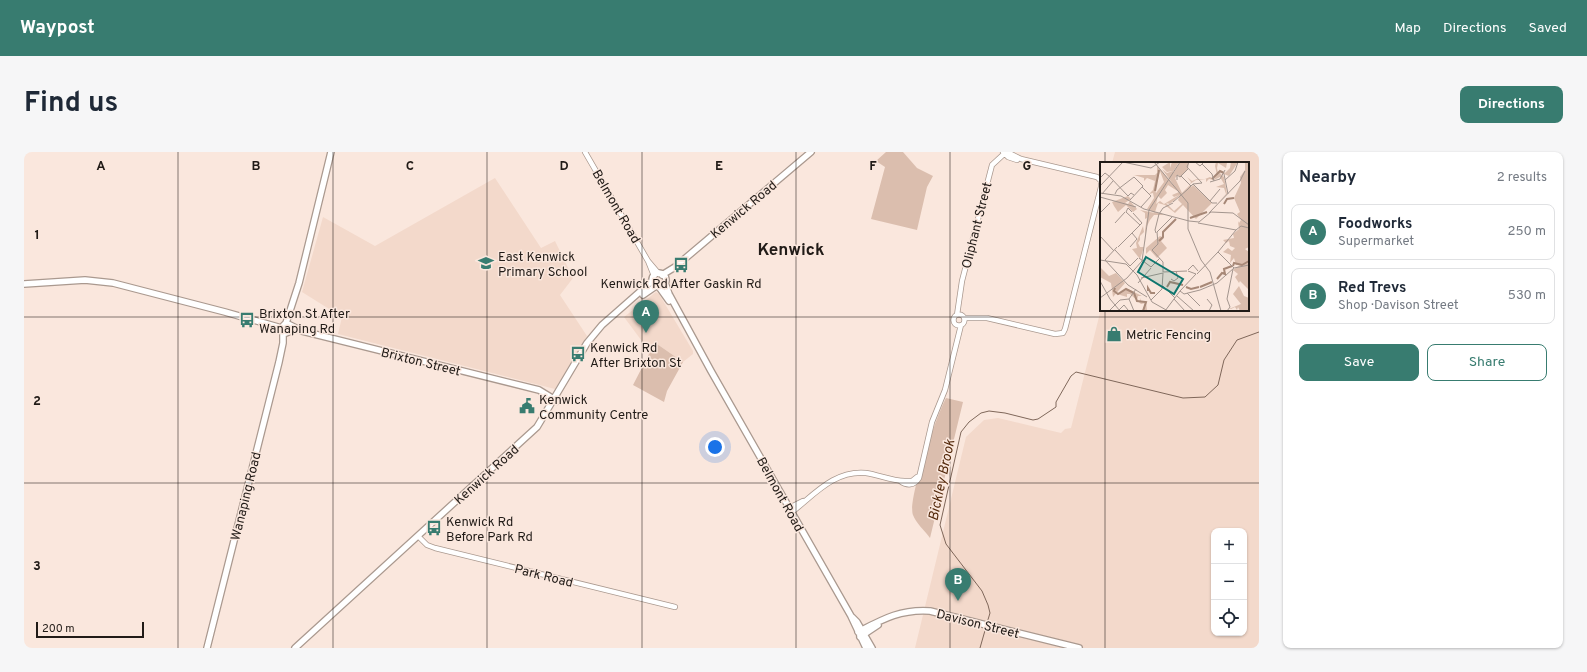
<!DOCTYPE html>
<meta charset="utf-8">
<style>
:root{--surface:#fff;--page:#f6f6f7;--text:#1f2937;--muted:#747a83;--line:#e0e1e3;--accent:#387c70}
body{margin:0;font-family:Overpass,sans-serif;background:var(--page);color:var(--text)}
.controls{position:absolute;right:12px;bottom:12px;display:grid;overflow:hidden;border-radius:8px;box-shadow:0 1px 3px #0004}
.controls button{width:36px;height:36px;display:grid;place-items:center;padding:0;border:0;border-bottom:1px solid var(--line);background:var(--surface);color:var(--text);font:20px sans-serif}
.scale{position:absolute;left:12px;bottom:10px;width:108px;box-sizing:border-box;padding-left:4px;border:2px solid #211b17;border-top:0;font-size:11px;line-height:14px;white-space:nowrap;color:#211b17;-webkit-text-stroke:3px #fae7dd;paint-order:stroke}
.you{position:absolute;left:691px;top:295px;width:14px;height:14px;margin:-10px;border:3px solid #fff;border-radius:50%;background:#1a73e8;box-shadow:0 0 0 6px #1a73e833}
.badge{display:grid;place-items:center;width:26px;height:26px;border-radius:50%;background:var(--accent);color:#fff;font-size:13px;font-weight:700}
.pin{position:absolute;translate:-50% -33px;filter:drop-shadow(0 1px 2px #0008)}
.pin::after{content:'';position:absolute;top:21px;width:14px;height:12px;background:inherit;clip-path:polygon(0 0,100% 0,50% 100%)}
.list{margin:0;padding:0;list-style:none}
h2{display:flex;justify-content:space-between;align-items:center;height:52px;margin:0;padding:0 16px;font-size:17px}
h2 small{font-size:13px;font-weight:400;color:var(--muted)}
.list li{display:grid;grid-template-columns:26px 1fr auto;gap:12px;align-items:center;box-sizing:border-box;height:56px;margin:0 8px 8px;padding:0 8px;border:1px solid var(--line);border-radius:8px}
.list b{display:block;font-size:15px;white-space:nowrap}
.list p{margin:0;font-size:13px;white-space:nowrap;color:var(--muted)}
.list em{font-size:13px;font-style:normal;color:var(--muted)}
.actions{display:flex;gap:8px;padding:12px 16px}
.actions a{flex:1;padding:9px 0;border:1px solid var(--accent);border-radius:8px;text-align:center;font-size:14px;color:var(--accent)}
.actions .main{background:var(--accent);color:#fff}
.icon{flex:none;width:22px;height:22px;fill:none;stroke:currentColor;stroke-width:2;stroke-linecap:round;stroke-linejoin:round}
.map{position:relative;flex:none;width:1235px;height:496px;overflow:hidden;border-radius:8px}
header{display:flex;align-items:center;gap:24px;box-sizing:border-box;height:56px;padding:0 20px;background:var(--accent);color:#fff}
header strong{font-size:19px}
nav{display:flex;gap:22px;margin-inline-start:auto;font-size:14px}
.intro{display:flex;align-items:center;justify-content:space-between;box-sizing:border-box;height:96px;padding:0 24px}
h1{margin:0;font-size:28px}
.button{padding:10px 18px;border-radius:8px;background:var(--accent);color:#fff;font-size:14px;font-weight:700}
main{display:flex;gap:24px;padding:0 24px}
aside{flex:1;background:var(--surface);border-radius:8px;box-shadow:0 1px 3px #0004}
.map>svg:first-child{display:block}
</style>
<header>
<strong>Waypost</strong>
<nav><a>Map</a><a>Directions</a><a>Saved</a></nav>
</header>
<div class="intro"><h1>Find us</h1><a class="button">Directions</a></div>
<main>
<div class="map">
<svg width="1235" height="496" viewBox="0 0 1235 496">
<rect width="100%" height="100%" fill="#fae7dd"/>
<!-- built -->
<path fill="#f3d9cb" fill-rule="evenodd" d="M 1091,0 L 1235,0 L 1235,496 L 891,496 L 942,285 L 960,268 L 974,266 L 1037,281 L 1041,277 L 1047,276 L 1077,157 L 1224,158 L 1224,11 L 1088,11 ZM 1190,379 L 1220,379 L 1220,481 L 1190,481 Z
M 471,26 L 517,96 L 531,89 L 549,126 L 536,143 L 563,184 L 531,237 L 314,182 L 318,165 L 278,140 L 299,65 L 351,94 Z
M 632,140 L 635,142 L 669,199 L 669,202 L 659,210 L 633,192 L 626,200 L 600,165 Z"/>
<!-- green -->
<path fill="#dbbeae" d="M 862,0 L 879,0 L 893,16 L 909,24 L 903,35 L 893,78 L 847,67 L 861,15 L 852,9 Z
M 633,192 L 659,210 L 643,239 L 640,250 L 609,233 L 626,200 Z
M 922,246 L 939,250 L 906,386 C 901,379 892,371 889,363 C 883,349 913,262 922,246 Z"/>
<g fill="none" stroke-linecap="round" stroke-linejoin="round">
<!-- stream -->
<path stroke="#7f675a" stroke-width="1" d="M 963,471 L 966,461 L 964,453 L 958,439 L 922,392 L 916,373 L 937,280 L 945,270 L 957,261 L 965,259 L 981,261 L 1009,268 L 1014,267 L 1032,255 L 1032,250 L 1047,224 L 1052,220 L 1159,246 L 1181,245 L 1194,233 L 1200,208 L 1213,188 L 1235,180
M 956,496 L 962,475"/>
<defs>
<path id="minor" d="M 561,0 L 624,109 L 630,124
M 979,0 L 984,5 L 993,8
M 983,0 L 997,7 L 1073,25 L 1077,29 L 1077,35
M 624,109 L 635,122
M929.5 168a5.5 5.5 0 1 1 11 0a5.5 5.5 0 1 1-11 0Z
M 933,163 L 938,129 L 968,13 L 982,0
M 940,166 L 963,166 L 1031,182 L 1039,181 L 1041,177 L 1077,35
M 876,329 C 883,334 890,334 895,326 L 908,270 L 921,238 L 937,173
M 765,356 L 779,349
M 768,360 C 790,343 810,318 842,321 C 855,323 868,329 881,329 L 888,329 L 893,325
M 394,384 L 403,393 L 411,396 L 651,455"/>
<path id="major" d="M628 128a7 7 0 1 1 14 0a7 7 0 1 1-14 0Z
M 638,123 L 651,115 L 787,0
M 641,131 L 645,142 L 687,219 L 827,464 L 842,496
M 0,132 L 61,128 L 89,131 L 201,160 L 254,175 L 262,181 L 267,179 L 268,174 L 262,171 L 259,174 L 259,178
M 635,135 L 645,149
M 619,143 L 632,134
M 262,171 L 275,131 L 307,0
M 268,174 L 278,179 L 515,238 L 533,249
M 828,465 L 833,470 L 848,496
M 834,480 C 859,467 877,457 906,459 L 1055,496
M 836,485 L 854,473
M 183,496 L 255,210 L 259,191 L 259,179
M 271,496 L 513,275 L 563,191 L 578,173 L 628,129"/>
</defs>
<!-- minor casing -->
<use href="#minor" stroke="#aa998f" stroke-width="6"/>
<!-- major casing -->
<use href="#major" stroke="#aa998f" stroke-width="8"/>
<!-- minor -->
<use href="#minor" stroke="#fff" stroke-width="4.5"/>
<!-- major -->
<use href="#major" stroke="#fff" stroke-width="5.5"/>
</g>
<!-- grid -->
<path fill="none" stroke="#211b17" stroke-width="1" stroke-opacity="0.55" d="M 154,0 L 154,496M 309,0 L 309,496M 463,0 L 463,496M 618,0 L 618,496M 772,0 L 772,496M 926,0 L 926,496M 1081,0 L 1081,11M 1081,158 L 1081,496M 0,165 L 1235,165M 0,331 L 1235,331"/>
<!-- icons -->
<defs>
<symbol id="school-bare" viewBox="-9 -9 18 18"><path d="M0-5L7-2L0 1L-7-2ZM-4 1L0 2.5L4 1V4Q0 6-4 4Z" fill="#387c70" stroke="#fae7dd" stroke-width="2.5" paint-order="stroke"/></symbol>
<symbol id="bus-bare" viewBox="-9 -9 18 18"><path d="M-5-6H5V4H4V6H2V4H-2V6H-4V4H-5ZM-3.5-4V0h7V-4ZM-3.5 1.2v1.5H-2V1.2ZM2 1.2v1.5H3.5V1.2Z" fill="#387c70" stroke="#fae7dd" stroke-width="2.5" paint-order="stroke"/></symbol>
<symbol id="shop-bare" viewBox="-9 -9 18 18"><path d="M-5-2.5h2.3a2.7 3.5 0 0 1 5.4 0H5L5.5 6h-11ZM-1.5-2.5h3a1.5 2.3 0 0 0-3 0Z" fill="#387c70" stroke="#fae7dd" stroke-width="2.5" paint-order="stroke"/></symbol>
<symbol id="civic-bare" viewBox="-9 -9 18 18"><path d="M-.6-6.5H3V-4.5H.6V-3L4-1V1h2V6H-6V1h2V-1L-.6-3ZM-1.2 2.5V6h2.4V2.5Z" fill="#387c70" stroke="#fae7dd" stroke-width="2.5" paint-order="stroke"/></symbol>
</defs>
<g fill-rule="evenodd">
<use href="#school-bare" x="451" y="100" width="22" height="22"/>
<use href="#bus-bare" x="646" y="102" width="22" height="22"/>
<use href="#bus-bare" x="212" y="157" width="22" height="22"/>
<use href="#shop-bare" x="1079" y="171" width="22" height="22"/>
<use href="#bus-bare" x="543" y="191" width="22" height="22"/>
<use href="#civic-bare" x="492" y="243" width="22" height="22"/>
<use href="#bus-bare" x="399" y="365" width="22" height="22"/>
</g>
<g text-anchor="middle" stroke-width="3" stroke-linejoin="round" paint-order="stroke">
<!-- street labels -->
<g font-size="13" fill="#211b17" stroke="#fae7dd">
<text transform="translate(593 54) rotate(60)" y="5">Belmont Road</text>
<text transform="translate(719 57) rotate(-40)" y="5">Kenwick Road</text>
<text transform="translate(952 73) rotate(-76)" y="5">Oliphant Street</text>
<text transform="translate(397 209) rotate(14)" y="5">Brixton Street</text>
<text transform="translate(462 322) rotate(-42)" y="5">Kenwick Road</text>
<text transform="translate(757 342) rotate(61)" y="5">Belmont Road</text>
<text transform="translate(221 344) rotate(-76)" y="5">Wanaping Road</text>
<text transform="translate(520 423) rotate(14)" y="5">Park Road</text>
<text transform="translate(954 471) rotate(14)" y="5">Davison Street</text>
</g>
<!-- poi labels -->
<g font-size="13" fill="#211b17" stroke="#fae7dd" text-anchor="start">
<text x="474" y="109">East Kenwick<tspan x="474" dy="15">Primary School</tspan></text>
<text x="657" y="136" text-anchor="middle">Kenwick Rd After Gaskin Rd</text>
<text x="235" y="166">Brixton St After<tspan x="235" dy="15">Wanaping Rd</tspan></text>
<text x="1102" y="187">Metric Fencing</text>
<text x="566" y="200">Kenwick Rd<tspan x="566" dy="15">After Brixton St</tspan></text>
<text x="515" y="252">Kenwick<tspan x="515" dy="15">Community Centre</tspan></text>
<text x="422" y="374">Kenwick Rd<tspan x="422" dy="15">Before Park Rd</tspan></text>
</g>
<!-- water labels -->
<g font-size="14" font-style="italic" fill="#53280a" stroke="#fae7dd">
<text transform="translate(917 328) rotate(-78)" y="5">Bickley Brook</text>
</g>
<!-- district labels -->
<g font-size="17" font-weight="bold" fill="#211b17" stroke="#fae7dd">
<text x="767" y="103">Kenwick</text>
</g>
</g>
<!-- overview -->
<g transform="translate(1076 10)">
<rect width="149" height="149" fill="#fae7dd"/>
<path d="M 70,0 L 70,6 L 72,0 L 79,0 L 73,10 L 74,10 L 80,0 L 89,0 L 88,7 L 80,15 L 82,18 L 78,13 L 75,16 L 82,31 L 90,23 L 91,25 L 93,23 L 112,41 L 96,57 L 83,43 L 75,51 L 65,43 L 58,41 L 55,50 L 65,53 L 54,53 L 50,58 L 46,66 L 45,81 L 45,68 L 47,56 L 45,57 L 45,51 L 40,48 L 55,51 L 47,47 L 54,36 L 53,31 L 49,32 L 53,28 L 55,19 L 47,16 L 44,19 L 44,16 L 34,13 L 55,13 L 59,9 L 57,10 L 57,3 L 75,25 L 62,7 L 67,11 L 73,9 L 67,10 L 62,5 ZM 60,9 L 64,20 L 56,31 L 55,28 ZM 68,23 L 79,30 L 72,33 L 74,35 L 79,33 L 64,42 L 60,39 L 56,42 L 58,34 L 61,37 L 67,31 L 65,28 ZM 80,33 L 78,38 L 82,42 L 74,49 L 66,41 L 70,42 ZM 116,0 L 127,1 L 126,6 L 118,1 L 117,6 L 118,11 L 121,9 L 125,11 L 130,6 L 131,0 L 138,0 L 129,14 L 119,10 L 124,15 L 127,32 L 118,41 L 126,32 L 124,26 L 116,25 L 124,22 L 120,15 L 114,18 L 109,17 L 106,20 L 106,17 L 96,18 L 90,22 L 91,20 L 87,15 L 92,19 L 97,17 L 105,17 L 110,15 L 114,17 L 117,13 L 115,4 ZM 145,0 L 149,0 L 149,85 L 145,87 L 149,90 L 148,127 L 140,119 L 139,121 L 135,115 L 138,112 L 133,108 L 140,103 L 136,103 L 134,96 L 130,101 L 131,93 L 123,90 L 128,86 L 132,89 L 135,86 L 130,84 L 129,79 L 126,81 L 123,78 L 134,76 L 133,72 L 139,67 L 138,59 L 139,61 L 141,58 L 137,52 L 140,50 L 134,36 L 141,21 L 140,15 L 145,8 ZM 28,34 L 31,37 L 25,41 L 28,42 L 30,39 L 37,47 L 33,50 L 26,43 L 18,50 L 14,44 L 9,49 L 14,44 L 12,40 ZM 43,64 L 44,70 L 40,74 L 40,78 L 38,81 L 40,85 L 44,85 L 40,97 L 32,87 L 37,86 L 36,81 ZM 60,74 L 64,76 L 61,79 L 67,86 L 57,96 L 50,88 L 46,92 L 46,86 ZM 0,105 L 9,114 L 16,111 L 25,121 L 13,135 L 11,121 L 0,115 ZM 139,124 L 144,134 L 149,136 L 149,149 L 140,149 L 138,145 L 137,148 L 135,145 L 131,147 L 129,147 L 141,142 L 133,132 ZM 28,127 L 42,134 L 38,134 L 37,138 L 40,139 L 41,136 L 41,139 L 46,139 L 47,148 L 42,149 L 46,141 L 41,142 L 30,132 L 27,132 L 27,135 L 17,132 Z" fill="#dbbeae" fill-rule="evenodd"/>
<path fill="none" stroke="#a78877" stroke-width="2" d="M 112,17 L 120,9 L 124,11M 55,29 L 59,8M 124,42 L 127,37 L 134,36M 90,56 L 107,50M 59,79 L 63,75 L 63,70 L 76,57M 133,104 L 134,101 L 142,103 L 149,99M 117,117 L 122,111 L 125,112 L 124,107 L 132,104M 67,125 L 70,120 L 83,123M 86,125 L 91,127 L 99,125M 100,125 L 112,120M 15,126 L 14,129 L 18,132 L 26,127 L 34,131 L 37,139 L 46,140 L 43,149M 48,129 L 48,126 L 51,131 L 55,131"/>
<path fill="none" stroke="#a3958e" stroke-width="1" d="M 23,0 L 51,6 L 60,0M 54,0 L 88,41 L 88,67 L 101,98 L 110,110 L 121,149M 89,0 L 87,5 L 102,21M 95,0 L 100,4 L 104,0M 102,2 L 112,12 L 114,19M 124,12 L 128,32M 9,14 L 28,34 L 31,31 L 34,33M 81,14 L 91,24M 0,16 L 5,11 L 9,14M 77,18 L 77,13 L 80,15 L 88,7M 125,18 L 135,9 L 138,0M 110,20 L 120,17 L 125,8M 93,22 L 112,41 L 117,41M 0,24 L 23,0M 87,28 L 93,22 L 102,21M 0,31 L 21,34 L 44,47 L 89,59M 2,32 L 13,19M 15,32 L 17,28 L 34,15 L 43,24 L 30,38M 0,35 L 36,45M 110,39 L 120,27M 73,40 L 87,28M 41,45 L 51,34 L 42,25M 32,50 L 28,46 L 26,50 L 40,63M 0,51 L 10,41M 33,51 L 42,61M 109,51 L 140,19 L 145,9M 59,52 L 63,46 L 73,41M 89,59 L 99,60 L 111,50 L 133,51 L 149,63M 15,61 L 25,50M 98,61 L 136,68M 136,68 L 141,64 L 149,66M 56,71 L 55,68 L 59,52M 0,74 L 14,89M 18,85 L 42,61M 30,85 L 37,77 L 32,71M 15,88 L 30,104 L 38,96M 118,90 L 134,106M 118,90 L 136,68M 39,96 L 51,105 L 60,96M 0,98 L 26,102 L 37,113 L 52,140 L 68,149M 5,98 L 17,85M 5,98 L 28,123 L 47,135M 134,106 L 149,103M 88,108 L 93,103 L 98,109M 63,110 L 63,100 L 52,88 L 58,82 L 57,70 L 72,55M 63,110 L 87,109M 97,112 L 118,90M 41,116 L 63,111M 71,117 L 74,119 L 78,116 L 76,109M 0,119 L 10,137 L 20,149M 38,121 L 51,106M 63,124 L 75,136M 80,129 L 84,132 L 100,128 L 117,121 L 134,106M 80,129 L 96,112 L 88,109M 87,131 L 100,144M 77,134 L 94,149M 0,136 L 27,116 L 42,99 L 49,48 L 80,0M 29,137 L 36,127M 29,137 L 34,149M 74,137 L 85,149M 107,137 L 112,143 L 109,149M 51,138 L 62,127 L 63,111M 19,148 L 24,143 L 28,148M 9,149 L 20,138 L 29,137M 65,149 L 80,129M 127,149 L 130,145 L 127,137 L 133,107"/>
<path fill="#0f766e" fill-opacity="0.15" stroke="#0f766e" stroke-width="2" d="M 46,95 L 83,117 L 74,132 L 38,110 Z"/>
<rect width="149" height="149" fill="none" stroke="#211b17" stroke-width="2"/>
</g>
<g font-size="13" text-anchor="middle" font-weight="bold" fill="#211b17" stroke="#fae7dd" stroke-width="3" stroke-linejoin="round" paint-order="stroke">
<text x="77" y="18">A</text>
<text x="232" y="18">B</text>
<text x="386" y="18">C</text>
<text x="540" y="18">D</text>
<text x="695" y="18">E</text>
<text x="849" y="18">F</text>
<text x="1003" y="18">G</text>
<text x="13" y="87">1</text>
<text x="13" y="253">2</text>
<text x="13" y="418">3</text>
</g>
</svg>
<div class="controls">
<button>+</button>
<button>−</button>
<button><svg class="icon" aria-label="locate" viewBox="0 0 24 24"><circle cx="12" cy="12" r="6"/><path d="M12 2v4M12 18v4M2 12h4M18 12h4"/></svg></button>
</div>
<div class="scale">200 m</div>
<div class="you"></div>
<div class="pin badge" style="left:622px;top:181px">A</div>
<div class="pin badge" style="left:934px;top:449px">B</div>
</div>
<aside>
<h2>Nearby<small>2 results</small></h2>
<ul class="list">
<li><span class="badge">A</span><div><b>Foodworks</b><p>Supermarket</p></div><em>250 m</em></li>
<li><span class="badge">B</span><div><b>Red Trevs</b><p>Shop · Davison Street</p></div><em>530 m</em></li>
</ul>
<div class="actions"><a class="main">Save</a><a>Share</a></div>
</aside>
</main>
